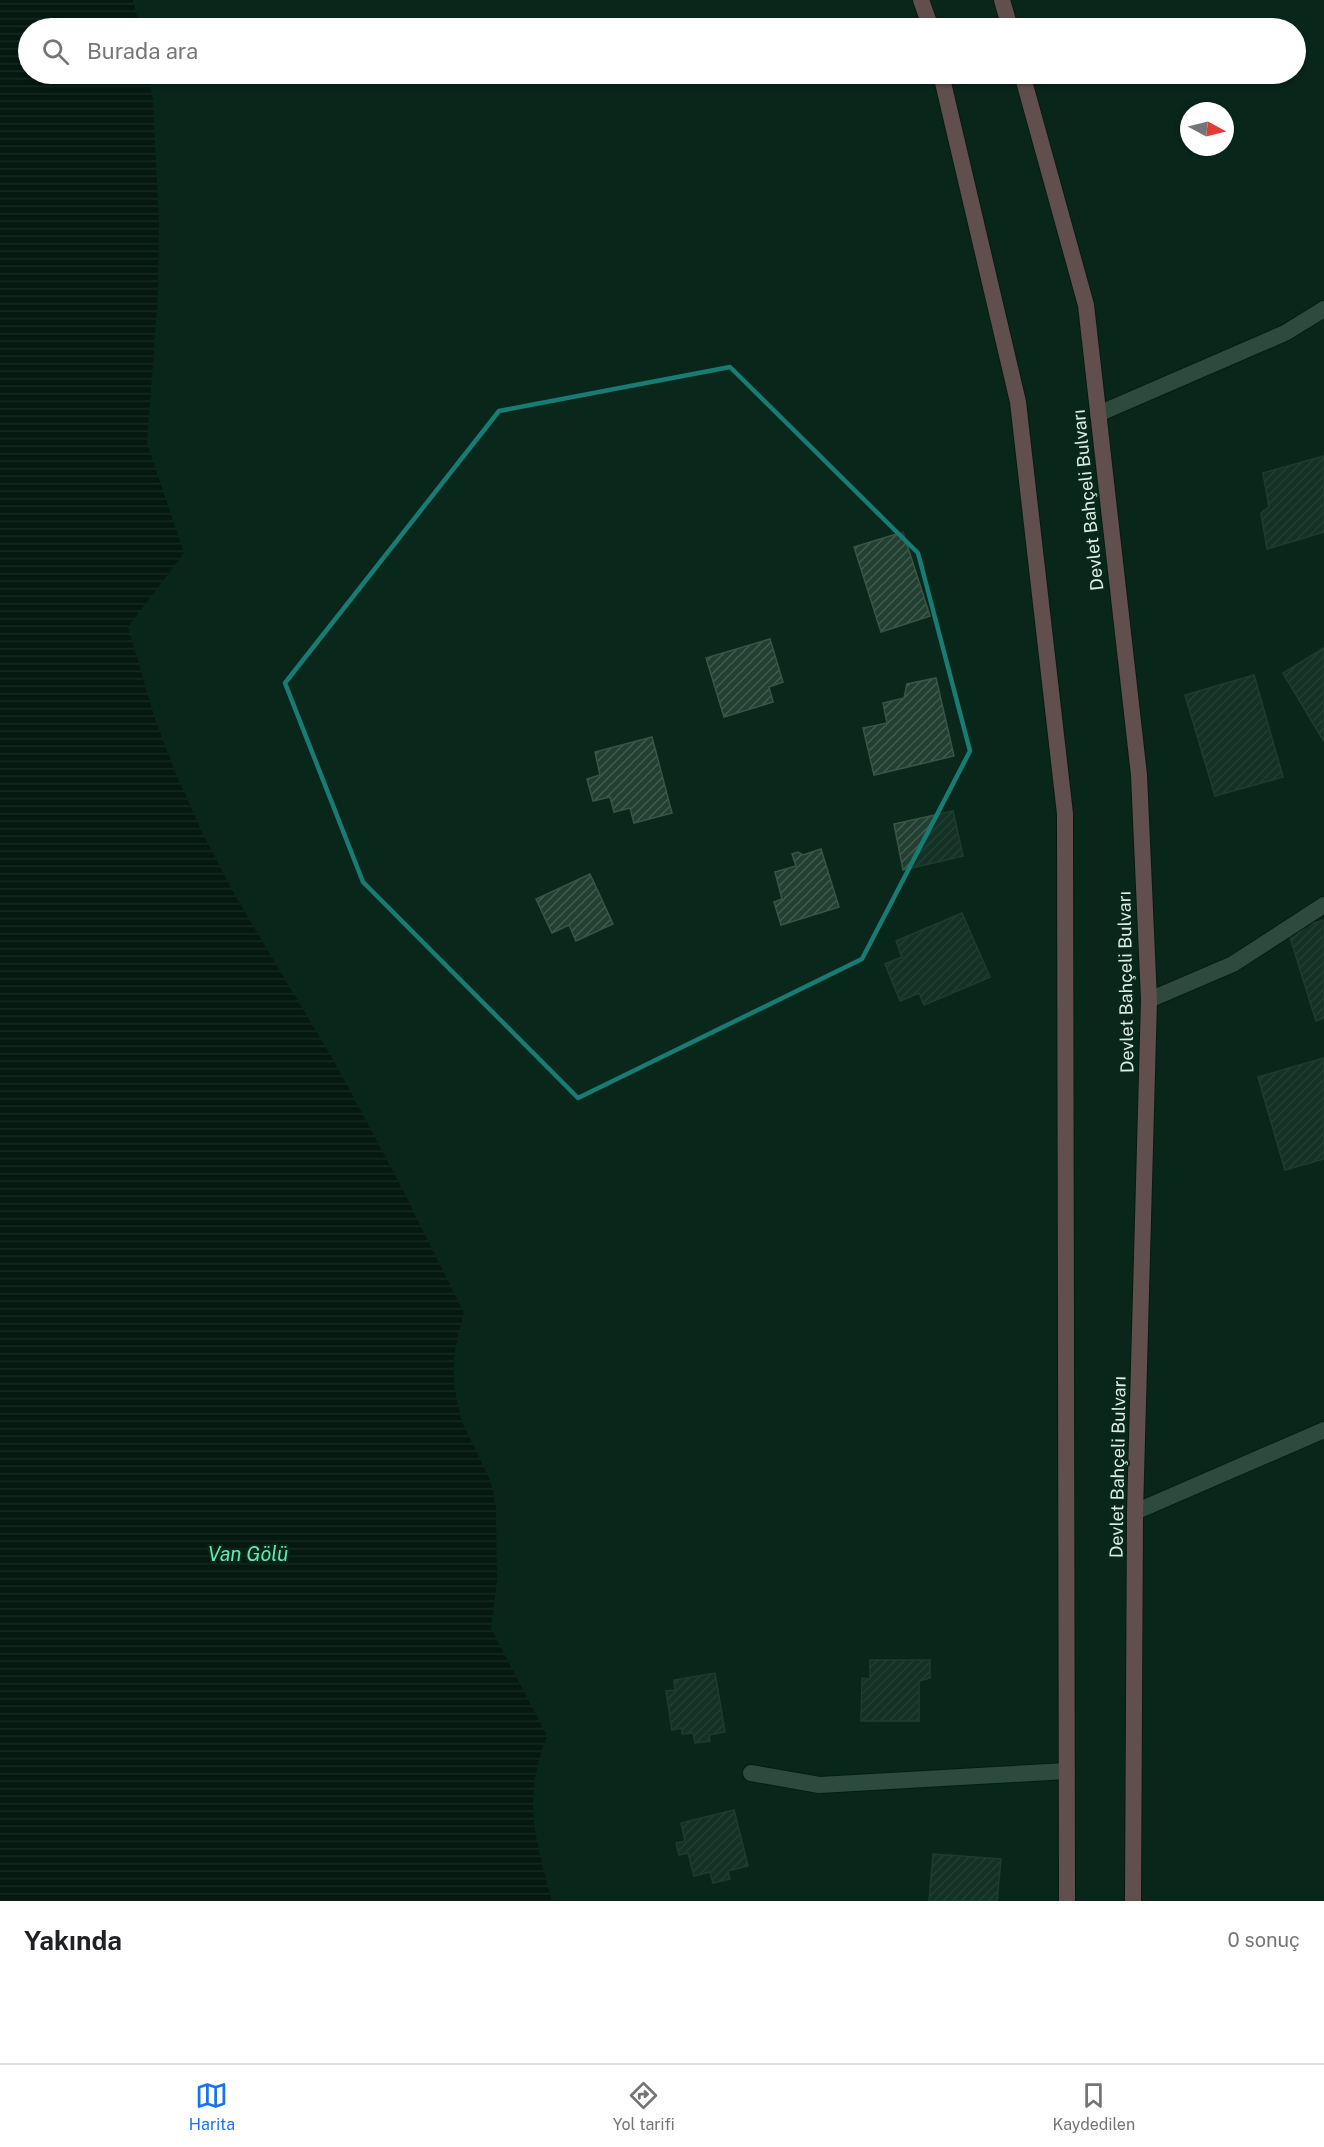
<!DOCTYPE html>
<html lang="tr">
<meta charset="utf-8">
<style>
:root{--surface:#fff;--page:#f2f2f2;--text:#202124;--muted:#757577;--line:#e0e0e0;--accent:#1a73e8}
body{margin:0;font-family:"Public Sans",sans-serif;background:var(--page);color:var(--text)}
.compass{position:absolute;left:1180px;top:102px;width:54px;height:54px;border-radius:50%;background:var(--surface);box-shadow:0 2px 4px #0004;rotate:97deg}
.list{margin:0;padding:0;list-style:none}
h2{display:flex;justify-content:space-between;align-items:center;height:78px;margin:0;padding:0 24px;font-size:26px}
h2 small{font-size:20px;font-weight:400;color:var(--muted)}
.icon{flex:none;width:33px;height:33px;fill:none;stroke:currentColor;stroke-width:2;stroke-linecap:round;stroke-linejoin:round}
.map{position:relative;flex:none;width:1324px;height:1901px;overflow:hidden}
.search{position:absolute;background:var(--surface);box-shadow:0 2px 4px #0004;left:18px;right:18px;top:18px;height:66px;display:flex;align-items:center;gap:15px;box-sizing:border-box;padding:0 21px;border-radius:33px;color:var(--muted);font-size:22px}
.sheet{height:162px;background:var(--surface)}
nav{display:flex;justify-content:space-around;align-items:center;box-sizing:border-box;height:84px;border-top:2px solid var(--line);background:var(--surface);font-size:16px;color:var(--muted)}
nav a{display:grid;justify-items:center;gap:3px}
nav .on{color:var(--accent)}
.map>svg:first-child{display:block}
</style>
<div class="map">
<svg width="1324" height="1901" viewBox="0 0 1324 1901">
<defs>
<pattern id="water-rules" width="6" height="5" patternUnits="userSpaceOnUse" patternTransform="scale(1.5)"><rect width="6" height="5" fill="#010a05"/><path d="M0 2.5h6" fill="none" stroke="#252e29"/></pattern>
<pattern id="building-hatch" width="6" height="6" patternUnits="userSpaceOnUse" patternTransform="scale(1.5)"><rect width="6" height="6" fill="#223f32"/><path d="M-1 1l2-2M0 6l6-6M5 7l2-2" fill="none" stroke="#425b50"/></pattern>
</defs>
<rect width="100%" height="100%" fill="#0a271b"/>
<!-- water -->
<path fill="url(#water-rules)" d="M 0,0 L 133,0 L 140,28 L 28,28 L 28,74 L 149,74 L 153,101 L 159,222 L 158,296 L 147,443 L 184,553 L 128,627 L 155,719 L 172,764 L 200,828 L 232,890 L 338,1068 L 403,1190 L 464,1313 L 458,1335 L 454,1357 L 454,1380 L 457,1402 L 462,1422 L 491,1482 L 496,1508 L 497,1581 L 491,1628 L 547,1736 C 522,1803 535,1835 552,1901 L 0,1901 Z"/>
<!-- building -->
<path fill="url(#building-hatch)" stroke="#385547" stroke-width="1.5" d="M 1324,456 L 1324,532 L 1267,549 L 1261,513 L 1269,507 L 1263,473 Z
M 903,532 L 930,616 L 881,632 L 854,547 Z
M 770,639 L 783,682 L 769,687 L 773,702 L 724,717 L 706,658 Z
M 1324,648 L 1324,740 L 1323,740 L 1283,673 Z
M 1254,675 L 1283,777 L 1215,796 L 1185,695 Z
M 936,678 L 954,756 L 874,775 L 863,728 L 887,723 L 883,703 L 904,698 L 907,684 Z
M 652,737 L 672,813 L 634,823 L 630,808 L 614,812 L 610,797 L 593,801 L 587,779 L 600,775 L 595,752 Z
M 953,811 L 963,856 L 903,870 L 894,824 Z
M 821,849 L 839,907 L 781,925 L 774,902 L 782,899 L 775,872 L 796,866 L 792,854 L 798,852 L 803,855 Z
M 590,874 L 613,924 L 576,941 L 569,925 L 552,933 L 536,899 Z
M 962,913 L 990,977 L 924,1005 L 919,993 L 900,1001 L 885,964 L 902,957 L 896,941 Z
M 1324,920 L 1324,1018 L 1316,1021 L 1288,931 Z
M 1324,1058 L 1324,1159 L 1285,1170 L 1258,1077 Z
M 870,1660 L 930,1660 L 930,1678 L 919,1681 L 919,1721 L 861,1721 L 862,1678 L 870,1679 Z
M 715,1673 L 725,1732 L 709,1735 L 710,1741 L 695,1743 L 693,1733 L 682,1734 L 682,1728 L 672,1730 L 666,1691 L 675,1690 L 674,1680 Z
M 734,1810 L 748,1866 L 728,1871 L 730,1879 L 713,1883 L 710,1872 L 694,1876 L 688,1853 L 679,1855 L 676,1843 L 685,1841 L 681,1823 Z
M 933,1854 L 1001,1859 L 997,1901 L 929,1901 Z"/>
<g fill="none" stroke-linecap="round" stroke-linejoin="round">
<defs>
<path id="minor" d="M 1098,414 L 1285,333 L 1324,309
M 1135,1512 L 1324,1430
M 751,1773 L 819,1785 L 1067,1771"/>
<path id="tertiary" d="M 1149,1000 L 1233,964 L 1324,905"/>
<path id="trunk" d="M 921,0 L 931,28
M 1002,0 L 1010,28
M 941,74 L 1018,402 L 1065,814 L 1067,1901
M 1022,74 L 1086,305 L 1139,775 L 1149,1000 L 1135,1512 L 1133,1901"/>
</defs>
<!-- minor casing -->
<use href="#minor" stroke="#000f06" stroke-width="18"/>
<!-- tertiary casing -->
<use href="#tertiary" stroke="#000f06" stroke-width="18"/>
<!-- trunk casing -->
<use href="#trunk" stroke="#000f06" stroke-width="18"/>
<!-- minor -->
<use href="#minor" stroke="#577567" stroke-width="16"/>
<!-- tertiary -->
<use href="#tertiary" stroke="#577567" stroke-width="16"/>
<!-- trunk -->
<use href="#trunk" stroke="#ca808a" stroke-width="16"/>
</g>
<!-- marked area -->
<path d="M0 0H1324V1901H0ZM 730,367 L 918,553 L 970,751 L 862,959 L 578,1098 L 363,882 L 285,683 L 499,411 Z" fill="#0a271b" fill-opacity=".55" fill-rule="evenodd"/>
<path fill="none" stroke="#197c74" stroke-width="4.5" stroke-linejoin="round" d="M 730,367 L 918,553 L 970,751 L 862,959 L 578,1098 L 363,882 L 285,683 L 499,411 Z"/>
<g text-anchor="middle" stroke-width="4.5" stroke-linejoin="round" paint-order="stroke">
<!-- street labels -->
<g font-size="18" fill="#dcede4" stroke="#0a271b">
<text transform="translate(1088 500) rotate(-96)" y="6">Devlet Bahçeli Bulvarı</text>
<text transform="translate(1126 982) rotate(-91)" y="6">Devlet Bahçeli Bulvarı</text>
<text transform="translate(1118 1467) rotate(-89)" y="6">Devlet Bahçeli Bulvarı</text>
</g>
<!-- water labels -->
<g font-size="20" font-style="italic" fill="#5eebb2" stroke="#0a271b">
<text x="248" y="1561">Van Gölü</text>
</g>
</g>
</svg>
<svg class="compass" viewBox="-18 -18 36 36"><path d="M0-13l5 13h-10z" fill="#e53935"/><path d="M0 13l5-13h-10z" fill="#757577"/></svg>
<div class="search"><svg class="icon" aria-label="search" viewBox="0 0 24 24"><circle cx="10" cy="10" r="6"/><path d="M15 15l6 6"/></svg>Burada ara</div>
</div>
<section class="sheet">
<h2>Yakında<small>0 sonuç</small></h2>
<ul class="list">
</ul>
</section>
<nav>
<a class="on"><svg class="icon" aria-label="map" viewBox="0 0 24 24"><path d="M3 6l6-2 6 2 6-2v14l-6 2-6-2-6 2zM9 4v14M15 6v14"/></svg>Harita</a>
<a><svg class="icon" aria-label="directions" viewBox="0 0 24 24"><path d="M12 3l9 9-9 9-9-9zM9 14v-3h6M13 9l2 2-2 2"/></svg>Yol tarifi</a>
<a><svg class="icon" aria-label="saved" viewBox="0 0 24 24"><path d="M7 4h10v16l-5-4-5 4z"/></svg>Kaydedilen</a>
</nav>
